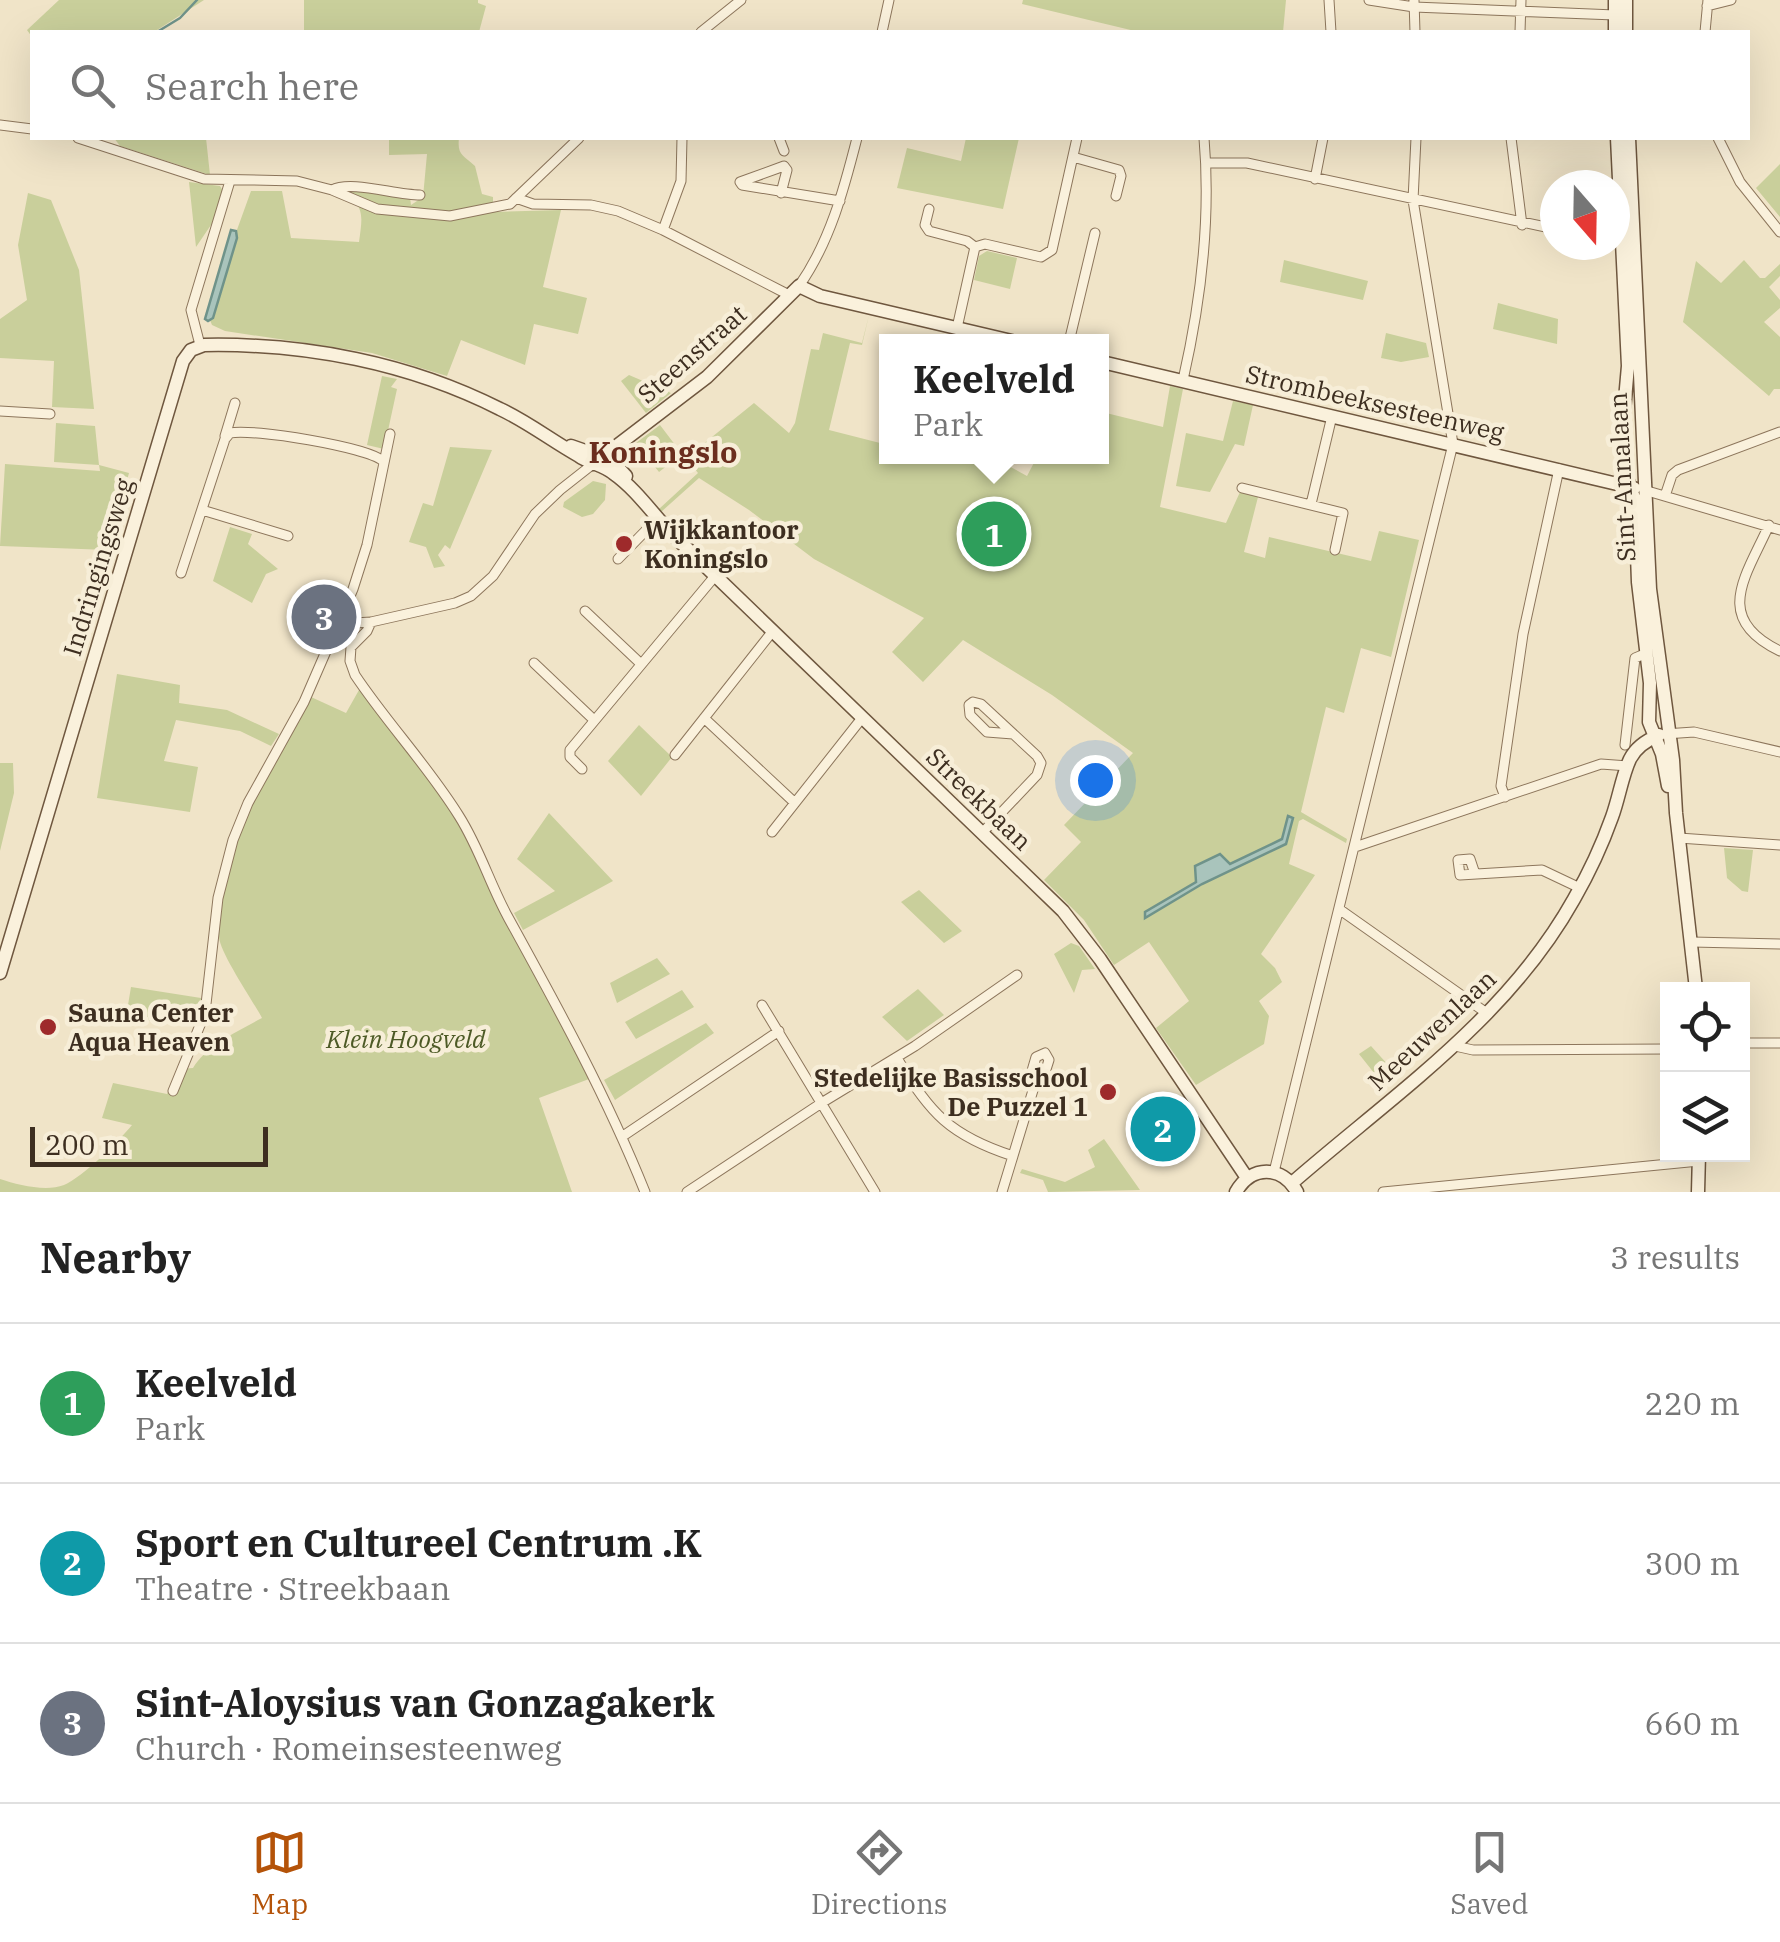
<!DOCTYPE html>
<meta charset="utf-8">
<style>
:root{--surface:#fff;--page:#f6f6f6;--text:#222;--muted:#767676;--line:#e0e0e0;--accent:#b45309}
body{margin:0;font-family:"IBM Plex Serif",serif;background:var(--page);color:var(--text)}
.controls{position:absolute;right:30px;bottom:30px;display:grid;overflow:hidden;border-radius:0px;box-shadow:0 10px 40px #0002}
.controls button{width:90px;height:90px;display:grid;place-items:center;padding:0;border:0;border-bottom:2px solid var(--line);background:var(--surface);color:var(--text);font:50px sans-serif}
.compass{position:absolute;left:1540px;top:170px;width:90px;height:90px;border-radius:50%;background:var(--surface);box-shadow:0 10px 40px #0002;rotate:160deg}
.scale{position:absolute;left:30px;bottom:25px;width:238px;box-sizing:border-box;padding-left:10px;border:5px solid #3d2e20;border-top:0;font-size:28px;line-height:35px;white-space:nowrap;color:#3d2e20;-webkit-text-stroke:8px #f7eed8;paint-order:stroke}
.you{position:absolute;left:1095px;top:780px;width:35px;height:35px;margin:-25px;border:8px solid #fff;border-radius:50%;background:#1a73e8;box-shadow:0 0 0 15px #1a73e833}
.badge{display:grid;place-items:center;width:65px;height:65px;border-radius:50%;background:var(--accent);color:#fff;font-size:32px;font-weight:700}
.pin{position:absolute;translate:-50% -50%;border:5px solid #fff;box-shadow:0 2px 10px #0006}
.popup{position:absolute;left:879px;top:334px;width:230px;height:130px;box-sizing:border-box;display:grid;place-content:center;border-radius:0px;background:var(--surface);filter:drop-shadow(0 2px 8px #0005);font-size:32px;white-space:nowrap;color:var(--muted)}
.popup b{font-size:38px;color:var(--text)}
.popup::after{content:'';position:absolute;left:50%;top:100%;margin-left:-20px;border:20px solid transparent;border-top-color:var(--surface)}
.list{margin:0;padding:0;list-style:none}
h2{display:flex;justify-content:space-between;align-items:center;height:130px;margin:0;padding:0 40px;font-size:42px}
h2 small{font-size:32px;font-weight:400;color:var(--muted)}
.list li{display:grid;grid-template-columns:65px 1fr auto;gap:30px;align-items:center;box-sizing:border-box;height:160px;padding:0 40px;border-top:2px solid var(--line)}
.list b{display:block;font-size:38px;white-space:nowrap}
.list p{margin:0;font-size:32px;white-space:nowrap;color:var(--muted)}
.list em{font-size:32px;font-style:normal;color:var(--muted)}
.icon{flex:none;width:55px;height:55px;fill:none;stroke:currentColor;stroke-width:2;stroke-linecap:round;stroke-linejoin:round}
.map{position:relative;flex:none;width:1780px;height:1192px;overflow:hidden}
.search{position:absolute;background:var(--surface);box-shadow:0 10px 40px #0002;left:30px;right:30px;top:30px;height:110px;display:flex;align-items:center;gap:25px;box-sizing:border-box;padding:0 35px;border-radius:0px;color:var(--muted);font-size:38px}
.sheet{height:610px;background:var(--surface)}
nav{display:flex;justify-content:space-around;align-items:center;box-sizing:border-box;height:140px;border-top:2px solid var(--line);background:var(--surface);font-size:28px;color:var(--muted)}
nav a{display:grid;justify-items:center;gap:5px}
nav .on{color:var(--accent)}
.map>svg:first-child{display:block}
</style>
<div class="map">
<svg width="1780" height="1192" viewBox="0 0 1780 1192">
<rect width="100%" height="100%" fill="#f0e4c8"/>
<!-- green -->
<path fill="#c9cf9b" d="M 59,0 L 204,0 L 154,32 L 32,32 L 32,37 L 27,30 Z
M 304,0 L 478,0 L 478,3 L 486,6 L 479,32 L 304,32 Z
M 1023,0 L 1286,0 L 1283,32 L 1139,32 L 1022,4 Z
M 114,138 L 206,138 L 210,175 L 120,146 Z
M 389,138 L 459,138 C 457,155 463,155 475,166 L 482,194 L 493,197 L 493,212 L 561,210 L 543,287 L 587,298 L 578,334 L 534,324 L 525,365 L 461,340 L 447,376 L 372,353 L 225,331 L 212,325 L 207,313 L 251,191 L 282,191 L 291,238 L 359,242 C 363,213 365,205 338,189 L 410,197 L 411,205 L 423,197 L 427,154 L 389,155 Z
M 966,138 L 1019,138 L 1003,209 L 897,188 L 907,148 L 961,161 Z
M 1780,164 L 1780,217 L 1756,188 Z
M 189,182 L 220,186 L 223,191 L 213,222 L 196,247 Z
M 28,193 L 51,200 L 79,270 L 94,409 L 52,407 L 54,361 L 0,358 L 0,319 L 27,300 L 18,245 Z
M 987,251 L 1017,258 L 1010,289 L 974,280 L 979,256 Z
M 1284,260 L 1368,281 L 1363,300 L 1280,282 Z
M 1744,260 L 1760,278 L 1765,278 L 1780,264 L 1780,276 L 1769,287 L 1780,300 L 1780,308 L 1764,322 L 1780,337 L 1780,389 L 1774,389 L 1769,396 L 1683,322 L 1696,261 L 1721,283 Z
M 1498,303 L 1558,319 L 1557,344 L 1493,329 Z
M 869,315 L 862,345 L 850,343 L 829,430 L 880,443 L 886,427 L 886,456 L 992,457 L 1027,476 L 1037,457 L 1102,456 L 1102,412 L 1163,427 L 1170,386 L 1183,389 L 1160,507 L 1226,523 L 1240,492 L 1258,497 L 1244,552 L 1265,558 L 1269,537 L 1371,561 L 1379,531 L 1419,540 L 1391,657 L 1361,648 L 1344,713 L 1326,707 L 1301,812 L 1347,839 L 1346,843 L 1303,819 L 1299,821 L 1289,864 L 1315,875 L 1261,954 L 1275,968 L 1282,982 L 1259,1001 L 1269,1016 L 1264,1044 L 1196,1085 L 1156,1028 L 1189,1001 L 1149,942 L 1114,965 L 1084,920 L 1044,880 L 1081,842 L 1064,825 L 1133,753 L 1052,695 L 963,640 L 923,682 L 892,652 L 924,618 L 814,559 L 749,510 L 699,478 L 661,512 L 659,509 L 698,473 L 686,458 L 754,403 L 789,433 L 795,423 L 811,349 L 819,350 L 823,333 L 862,343 Z
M 1386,333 L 1426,343 L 1429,357 L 1401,362 L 1381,358 Z
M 629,375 L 671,393 L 646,413 L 621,381 Z
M 382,376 L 397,379 L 391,387 L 397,389 L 384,449 L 367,445 Z
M 1233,401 L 1253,405 L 1244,446 L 1235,444 L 1210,492 L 1176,486 L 1186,433 L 1223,441 Z
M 56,423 L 95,426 L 99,465 L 129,473 L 108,550 L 0,546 L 5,464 L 100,471 L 99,465 L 54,462 Z
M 660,425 L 682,454 L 659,472 L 636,443 Z
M 450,447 L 492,450 L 450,549 L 445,545 L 438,555 L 445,566 L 434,568 L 426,547 L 409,542 L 423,503 L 433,506 Z
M 593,481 L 606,484 L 605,500 L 593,514 L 582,517 L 563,507 L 564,502 Z
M 230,527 L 252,534 L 248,544 L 278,569 L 266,574 L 252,603 L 213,581 Z
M 117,674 L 180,685 L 179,703 L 227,710 L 279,734 L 271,746 L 240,731 L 176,720 L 164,761 L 198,767 L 190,812 L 97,798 Z
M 359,690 L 386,721 L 462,823 L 589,1079 L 539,1098 L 572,1192 L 0,1192 L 0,1179 C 18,1185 46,1192 64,1185 C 83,1177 119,1141 132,1125 L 102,1118 L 113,1083 L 167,1094 L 179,1069 L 193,1068 C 206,1046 236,1032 262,1018 C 253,1001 220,953 219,937 C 210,852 275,767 311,697 L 346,713 Z
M 639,725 L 672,757 L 641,796 L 608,761 Z
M 0,763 L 13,763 L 14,793 L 0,851 Z
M 549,813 L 613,881 L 523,930 L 514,913 L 555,891 L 517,859 Z
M 1724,848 L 1753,850 L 1748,892 L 1742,891 L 1727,878 Z
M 919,890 L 962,931 L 944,943 L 901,902 Z
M 1071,943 L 1079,946 L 1095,969 L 1082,970 L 1074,993 L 1054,954 Z
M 657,958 L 670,974 L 617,1003 L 610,983 Z
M 131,987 L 201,998 L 200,1012 L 168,1007 L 165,1023 L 163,1019 L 152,1017 L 151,1021 L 126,1017 Z
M 918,989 L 944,1015 L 907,1041 L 882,1017 Z
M 682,990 L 694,1007 L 636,1039 L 625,1022 Z
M 706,1023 L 714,1033 L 615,1100 L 604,1080 Z
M 1371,1046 L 1399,1077 L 1386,1088 L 1359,1054 Z
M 1104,1139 L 1140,1190 L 1048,1192 L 1043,1180 L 1020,1173 L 1022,1169 L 1065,1182 L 1095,1167 L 1088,1150 Z"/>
<!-- water -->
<path fill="#a9c4bc" stroke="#6f938a" stroke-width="2.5" d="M 231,230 L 236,231 L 237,238 L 213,318 L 208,321 L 205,319 Z
M 1288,816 L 1293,818 L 1286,844 L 1202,884 L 1145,918 L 1145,912 L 1196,882 L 1195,866 L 1220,854 L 1230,864 L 1282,839 Z"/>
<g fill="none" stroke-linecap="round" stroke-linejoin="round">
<!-- stream -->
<path stroke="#6f938a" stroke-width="2.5" d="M 157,32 L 180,18 L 197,0"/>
<defs>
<path id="street" d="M 1329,0 L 1331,32
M 1369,0 L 1414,7 L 1615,15
M 1414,0 L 1415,32
M 1707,6 L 1731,0
M 701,32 L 741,0
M 882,32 L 889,0
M 1520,32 L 1521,0
M 1705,32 L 1708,0
M 0,125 L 32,129
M 78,138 L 204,179 L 297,181 L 332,190 L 377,209 L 450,216 L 510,204 L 579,138
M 779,138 L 784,151
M 1511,138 L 1522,225
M 1718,138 L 1740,182 L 1780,232
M 1073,157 L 1119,170 L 1121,176 L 1116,196
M 1206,163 L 1247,163 L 1555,229
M 1315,179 L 1323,138
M 332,190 C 351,180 395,195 420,195
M 781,193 L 787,170 L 784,166 L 740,182 L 742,185 L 840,201
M 516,198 L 533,204 L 591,205 L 618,211 L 663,230 L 789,295
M 929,209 L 925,225 L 929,231 L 967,241 L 975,247 L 985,244 L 1041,257 L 1052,250 L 1077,138
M 663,230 L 681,181 L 682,138
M 799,286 C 830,242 844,189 857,138
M 957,328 L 975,247
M 1069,342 L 1095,233
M 200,345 L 191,310 L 230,181
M 1183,380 C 1201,301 1211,219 1204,138
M 0,411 L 50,414
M 225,436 L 235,403
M 1242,488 L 1343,513 L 1335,550
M 1644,490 L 1780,530
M 1665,496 L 1672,475 L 1678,470 L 1780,432
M 1311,504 L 1332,416
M 202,510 L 288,536
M 1769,525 C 1747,575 1711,618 1780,651
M 618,559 L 657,519
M 181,573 L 225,439 L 230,433 C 252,428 367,447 383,461
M 585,611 L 640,663
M 371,622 L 367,631 L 351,647 L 350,661 L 355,675 C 387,723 428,766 459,816 C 480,849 490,885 509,919 C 558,1008 607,1097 645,1192
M 338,624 L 371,622 L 455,603 L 471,596 L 493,576 L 535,514 L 560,490 L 593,464
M 534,663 L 594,720
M 704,718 L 795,803
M 1665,734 L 1694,732 L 1780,752
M 1625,745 L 1635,658 L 1647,653
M 675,755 L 772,632
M 582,769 L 570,757 L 570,750 L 715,576
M 1505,797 L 1501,786 L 1523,634 L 1559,469
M 772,832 L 862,718
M 982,833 L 1037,775 L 1041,763 L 1037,756 L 981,704 L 973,702 L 969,705 L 970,715 L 987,732 L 1013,734
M 1679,838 L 1780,845
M 1355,847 L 1601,764 L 1628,766
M 1475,874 L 1470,859 L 1458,860 L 1460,875 L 1542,870 L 1580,888
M 1339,909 L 1488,1014
M 1692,942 L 1780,944
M 762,1005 L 875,1192
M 1742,1043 L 1780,1043
M 1455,1046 L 1473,1050 L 1668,1049
M 897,1058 C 929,1113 951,1136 1013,1156
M 173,1091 L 205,1013 L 218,898 L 233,840 L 248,803 L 304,702 L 353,589 L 367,545 L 390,434
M 623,1136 L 779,1031
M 1274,1172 L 1453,444 L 1413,200 L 1416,138
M 687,1192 L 823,1102 L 915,1046 L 1017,975
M 1002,1192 L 1034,1087 L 1041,1085 L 1049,1060 L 1045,1053 L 1036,1057 L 1029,1081 L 1034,1087
M 1383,1192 L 1699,1161"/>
<path id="secondary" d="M 1615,32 L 1615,0
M 1626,32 L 1626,0
M 1617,138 L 1628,366 L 1623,422 L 1625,473 L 1635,500 L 1638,582 L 1650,683 L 1649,722 L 1662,754 L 1668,786
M 1629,138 L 1650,589 L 1673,760 L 1676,813 L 1696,989
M 1102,362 L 1634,488
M 571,446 L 611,460 L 626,476
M 593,464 L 707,377 L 799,286 L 820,296 L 1016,342
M 0,973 L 183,361 L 191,350 L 204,345 C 306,343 409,363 500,409 C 528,422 552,441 579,456 C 589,463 603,465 613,473 C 636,489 652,513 671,533 L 1063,911 L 1100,959 L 1247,1178
M 1292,1183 C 1393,1095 1507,1019 1574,899 C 1589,873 1602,845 1612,817 C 1619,798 1622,776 1630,759 C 1636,747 1647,740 1659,735
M 1236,1192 C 1251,1165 1282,1165 1297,1192
M 1698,1192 L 1699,1154"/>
</defs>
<!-- street casing -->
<use href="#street" stroke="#8d765c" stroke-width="11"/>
<!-- secondary casing -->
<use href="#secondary" stroke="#6f573f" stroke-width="15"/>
<!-- street -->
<use href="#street" stroke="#faf1dc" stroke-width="9"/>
<!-- secondary -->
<use href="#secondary" stroke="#faf1dc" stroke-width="12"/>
</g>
<!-- markers -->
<g fill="#9e2a2b" stroke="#f7eed8" stroke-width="4">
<circle cx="624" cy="544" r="10"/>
<circle cx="48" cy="1027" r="10"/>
<circle cx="1108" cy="1092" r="10"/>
</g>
<g text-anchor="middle" stroke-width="9" stroke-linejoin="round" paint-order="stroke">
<!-- street labels -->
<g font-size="25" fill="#3d2e20" stroke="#f7eed8">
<text transform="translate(692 354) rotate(-41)" y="9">Steenstraat</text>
<text transform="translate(1375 403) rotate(13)" y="9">Strombeeksesteenweg</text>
<text transform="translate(1622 477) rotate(-93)" y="9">Sint-Annalaan</text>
<text transform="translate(98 567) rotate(-73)" y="9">Indringingsweg</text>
<text transform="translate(979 799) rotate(44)" y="9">Streekbaan</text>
<text transform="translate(1432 1030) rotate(-43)" y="9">Meeuwenlaan</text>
</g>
<!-- poi labels -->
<g font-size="25" font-weight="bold" fill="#3d2e20" stroke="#f7eed8" text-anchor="start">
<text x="644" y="539">Wijkkantoor<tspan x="644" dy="29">Koningslo</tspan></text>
<text x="68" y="1022">Sauna Center<tspan x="68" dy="29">Aqua Heaven</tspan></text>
<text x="1088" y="1087" text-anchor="end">Stedelijke Basisschool<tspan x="1088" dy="29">De Puzzel 1</tspan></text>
</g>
<!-- park labels -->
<g font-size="25" font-style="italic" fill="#4d5a26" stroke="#f7eed8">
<text x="406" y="1048">Klein Hoogveld</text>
</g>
<!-- quarter labels -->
<g font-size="30" font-weight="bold" fill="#6b2e1e" stroke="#f7eed8">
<text x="663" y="463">Koningslo</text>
</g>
</g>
</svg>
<div class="controls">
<button><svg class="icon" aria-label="locate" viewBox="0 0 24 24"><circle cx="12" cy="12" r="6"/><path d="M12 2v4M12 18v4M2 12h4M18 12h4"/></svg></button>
<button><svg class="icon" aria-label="layers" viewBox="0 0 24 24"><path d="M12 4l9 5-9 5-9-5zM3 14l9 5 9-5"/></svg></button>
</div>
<svg class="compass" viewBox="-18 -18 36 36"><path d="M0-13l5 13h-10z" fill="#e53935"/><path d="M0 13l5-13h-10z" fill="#767676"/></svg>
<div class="scale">200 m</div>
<div class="you"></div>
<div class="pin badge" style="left:994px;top:534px;background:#2e9e5b">1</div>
<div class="popup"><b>Keelveld</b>Park</div>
<div class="pin badge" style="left:1163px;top:1129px;background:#0f9aa8">2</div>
<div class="pin badge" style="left:324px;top:617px;background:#6b7280">3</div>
<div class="search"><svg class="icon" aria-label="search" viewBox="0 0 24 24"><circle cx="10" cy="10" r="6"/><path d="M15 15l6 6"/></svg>Search here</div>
</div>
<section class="sheet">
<h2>Nearby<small>3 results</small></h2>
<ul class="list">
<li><span class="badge" style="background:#2e9e5b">1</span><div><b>Keelveld</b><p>Park</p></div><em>220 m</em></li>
<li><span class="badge" style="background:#0f9aa8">2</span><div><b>Sport en Cultureel Centrum .K</b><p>Theatre · Streekbaan</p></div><em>300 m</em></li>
<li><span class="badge" style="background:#6b7280">3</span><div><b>Sint-Aloysius van Gonzagakerk</b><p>Church · Romeinsesteenweg</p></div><em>660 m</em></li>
</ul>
</section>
<nav>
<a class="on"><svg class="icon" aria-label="map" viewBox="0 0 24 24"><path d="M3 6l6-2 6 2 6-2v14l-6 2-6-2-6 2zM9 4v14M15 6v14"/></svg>Map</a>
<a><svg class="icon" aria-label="directions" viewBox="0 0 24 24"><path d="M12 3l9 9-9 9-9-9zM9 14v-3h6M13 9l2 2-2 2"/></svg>Directions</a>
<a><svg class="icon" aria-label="saved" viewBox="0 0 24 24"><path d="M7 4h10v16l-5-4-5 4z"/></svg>Saved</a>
</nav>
